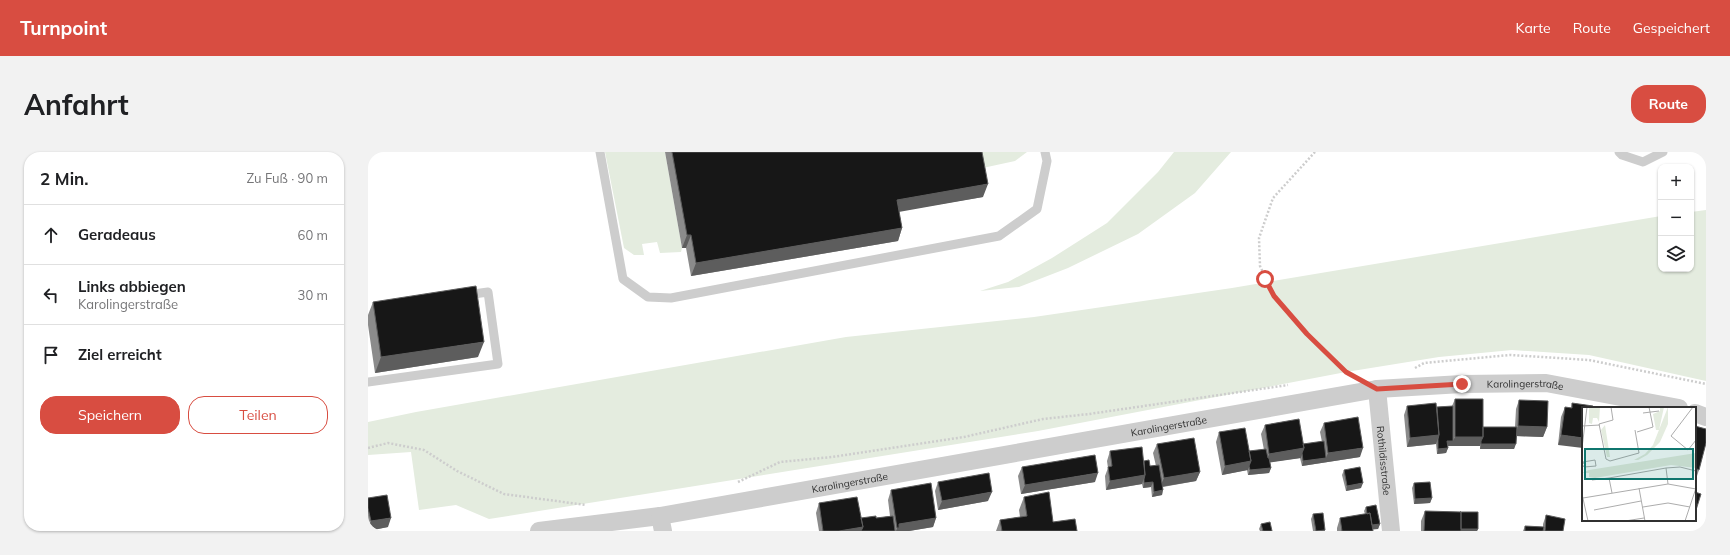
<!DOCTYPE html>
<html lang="de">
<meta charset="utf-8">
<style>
:root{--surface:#fff;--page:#f2f2f2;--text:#202124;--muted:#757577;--line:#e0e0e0;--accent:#d84d41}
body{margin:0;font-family:Mulish,sans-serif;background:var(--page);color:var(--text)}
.controls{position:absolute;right:12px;top:12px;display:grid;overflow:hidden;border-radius:8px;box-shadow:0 1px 3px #0004}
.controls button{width:36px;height:36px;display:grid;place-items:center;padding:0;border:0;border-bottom:1px solid var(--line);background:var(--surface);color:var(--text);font:20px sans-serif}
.stop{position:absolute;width:12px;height:12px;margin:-9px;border:3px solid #d84d41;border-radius:50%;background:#fff}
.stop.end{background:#d84d41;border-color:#fff;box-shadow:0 1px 4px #0008}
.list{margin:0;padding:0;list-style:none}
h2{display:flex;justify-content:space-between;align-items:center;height:52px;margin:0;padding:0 16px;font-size:17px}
h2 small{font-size:13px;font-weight:400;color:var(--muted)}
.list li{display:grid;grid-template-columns:26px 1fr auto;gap:12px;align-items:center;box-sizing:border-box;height:60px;padding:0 16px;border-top:1px solid var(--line)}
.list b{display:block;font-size:15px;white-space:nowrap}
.list p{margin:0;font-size:13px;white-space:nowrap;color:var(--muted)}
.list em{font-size:13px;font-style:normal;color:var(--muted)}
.actions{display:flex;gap:8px;padding:12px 16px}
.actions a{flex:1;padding:9px 0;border:1px solid var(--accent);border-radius:16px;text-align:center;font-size:14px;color:var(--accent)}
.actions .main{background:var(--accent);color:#fff}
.icon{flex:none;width:22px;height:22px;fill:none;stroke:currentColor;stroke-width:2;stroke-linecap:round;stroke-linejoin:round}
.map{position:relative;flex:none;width:1338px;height:379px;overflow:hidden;border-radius:16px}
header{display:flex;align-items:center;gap:24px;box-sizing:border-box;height:56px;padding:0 20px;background:var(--accent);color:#fff}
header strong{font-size:19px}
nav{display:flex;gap:22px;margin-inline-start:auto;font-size:14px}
.intro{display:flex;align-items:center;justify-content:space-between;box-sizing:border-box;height:96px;padding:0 24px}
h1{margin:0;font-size:28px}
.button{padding:10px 18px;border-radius:16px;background:var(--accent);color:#fff;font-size:14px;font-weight:700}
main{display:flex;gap:24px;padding:0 24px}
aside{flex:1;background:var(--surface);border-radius:16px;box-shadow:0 1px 3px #0004}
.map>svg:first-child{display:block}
</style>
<header>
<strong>Turnpoint</strong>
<nav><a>Karte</a><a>Route</a><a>Gespeichert</a></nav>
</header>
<div class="intro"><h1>Anfahrt</h1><a class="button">Route</a></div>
<main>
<aside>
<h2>2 Min.<small>Zu Fuß · 90 m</small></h2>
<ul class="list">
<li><svg class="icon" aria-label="ahead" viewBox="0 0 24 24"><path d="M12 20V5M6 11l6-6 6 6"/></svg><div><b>Geradeaus</b></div><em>60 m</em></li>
<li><svg class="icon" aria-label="left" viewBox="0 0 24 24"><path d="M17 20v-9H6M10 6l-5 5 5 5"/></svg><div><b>Links abbiegen</b><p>Karolingerstraße</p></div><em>30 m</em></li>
<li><svg class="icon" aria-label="arrive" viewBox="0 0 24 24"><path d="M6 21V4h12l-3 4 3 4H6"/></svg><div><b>Ziel erreicht</b></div></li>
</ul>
<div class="actions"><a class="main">Speichern</a><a>Teilen</a></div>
</aside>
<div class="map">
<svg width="1338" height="379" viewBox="0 0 1338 379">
<rect width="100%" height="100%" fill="#fff"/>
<!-- green -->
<path fill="#e4ecdf" d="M 237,0 L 297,0 L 314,96 L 313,100 L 292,101 L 289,90 L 274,92 L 276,103 L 266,103 L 256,96 Z
M 607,0 L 659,0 L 647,9 L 610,17 Z
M 806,0 L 863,0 L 827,41 L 770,82 L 700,116 L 651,135 L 612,139 L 640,130 L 684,106 L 739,71 L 790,20 Z
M 1338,58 L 1338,229 L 1221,203 L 1144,198 L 1071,205 L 978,220 L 670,279 L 121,367 L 88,353 L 51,358 L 43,300 L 0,303 L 0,270 L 48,260 L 478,185 L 666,165 L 864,136 L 1293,64 L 1293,117 L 1323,117 L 1323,60 Z"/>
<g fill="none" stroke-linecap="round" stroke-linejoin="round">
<!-- path -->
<path stroke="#cdcdcd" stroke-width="2.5" stroke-dasharray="2 2" stroke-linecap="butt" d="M 947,0 L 905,46 L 891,86 L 892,114 L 906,143 L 939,182 L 982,223
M 1047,216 L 1056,211 L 1142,203 L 1221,208 L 1338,232
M 0,296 L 20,291 L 56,298 L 89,319 L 136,342 L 218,353
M 370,330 L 412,310 L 464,305 L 596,285 L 675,267 L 721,262 L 920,233"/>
<!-- lane -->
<path stroke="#cdcdcd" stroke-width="9" d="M 232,0 L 255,127 L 280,145 L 303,146 L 631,84 L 669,57 L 679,9 L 677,0
M 1251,0 L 1254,3 L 1275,10 L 1295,0
M 0,230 L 130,212 L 120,140 L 98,143"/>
<!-- street -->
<g stroke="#cdcdcd" stroke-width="18">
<path id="s1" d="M 1009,237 L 1023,379"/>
<path d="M 1327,261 L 1338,265"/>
<path d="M 171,379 L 292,364"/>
<path id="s2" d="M 295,379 L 292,364 L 1009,237 L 1094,232 L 1178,231 L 1311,256"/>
</g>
</g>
<!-- wall -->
<path fill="#8b8b8b" d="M 297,0 L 614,0 L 615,45 L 531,59 L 534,76 L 530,89 L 323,124 L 318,96 L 314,96 Z
M 5,150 L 110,205 L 7,221 L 0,173 L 0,163 Z
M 1087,247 L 1115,275 L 1147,275 L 1148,257 L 1151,248 L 1179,275 L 1175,285 L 1149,284 L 1146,297 L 1112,297 L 1112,294 L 1080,294 L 1080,296 L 1078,301 L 1069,302 L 1068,292 L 1039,295 L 1036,263 L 1039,254 L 1069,255 L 1084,254 Z
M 1204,251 L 1225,254 L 1190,293 L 1193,265 L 1197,255 L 1203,256 Z
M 956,271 L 992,305 L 934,314 L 932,306 L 902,310 L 903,316 L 901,321 L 880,323 L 879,318 L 854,323 L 848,290 L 851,280 L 881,299 L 896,298 L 893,282 L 897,273 L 935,292 L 954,290 L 952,280 Z
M 1327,274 L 1331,318 L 1328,327 L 1327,327 Z
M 789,292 L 832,320 L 828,329 L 795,335 L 794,343 L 784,345 L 783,335 L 775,336 L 774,332 L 738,338 L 737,324 L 740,316 L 739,309 L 742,299 L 776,309 L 782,314 L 788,314 L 785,301 Z
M 654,315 L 727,330 L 653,342 L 650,324 Z
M 976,318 L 993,336 L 978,339 L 974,323 Z
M 570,330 L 620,349 L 570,358 L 567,339 Z
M 1046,331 L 1064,346 L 1062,351 L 1046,352 L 1044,336 Z
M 523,338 L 568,366 L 565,375 L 541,379 L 451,379 L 448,361 L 451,351 L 493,366 L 508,366 L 522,364 L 520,348 Z
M 656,345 L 685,370 L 709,379 L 628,379 L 632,368 L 652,365 L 651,358 Z
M 0,346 L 20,375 L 0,379 Z
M 998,355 L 1012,372 L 1010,377 L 1005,377 L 1005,379 L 969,379 L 969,376 L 972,366 L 997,362 L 996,359 Z
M 1057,359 L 1110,377 L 1109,379 L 1053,379 L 1053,369 Z
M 945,362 L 957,378 L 957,379 L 945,379 L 943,367 Z
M 1178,363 L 1195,379 L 1155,379 L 1157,374 L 1175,375 L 1175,372 Z
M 893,372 L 904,379 L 892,379 L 891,377 Z"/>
<!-- shaded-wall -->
<path fill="#5d5d5d" d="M 620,32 L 615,45 L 525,61 L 529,48 Z
M 534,76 L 530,89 L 323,124 L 328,111 Z
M 319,83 L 323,83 L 318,96 L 314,96 Z
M 116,190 L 110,205 L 7,221 L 13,205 Z
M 1150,274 L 1179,275 L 1175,285 L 1147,284 Z
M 1071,283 L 1068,292 L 1039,295 L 1042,286 Z
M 1193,283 L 1215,286 L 1215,296 L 1190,293 Z
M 1087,285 L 1115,285 L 1112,294 L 1078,294 L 1079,289 L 1085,289 Z
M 1113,292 L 1148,292 L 1146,297 L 1112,297 Z
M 936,296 L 933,306 L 898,311 L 901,302 Z
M 995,296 L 992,305 L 934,314 L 935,309 L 958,306 L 960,301 Z
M 1080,296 L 1078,301 L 1069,302 L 1070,297 Z
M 883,309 L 880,318 L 854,323 L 857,314 Z
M 903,316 L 901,321 L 880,323 L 882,318 Z
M 832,320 L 828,329 L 792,335 L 796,326 Z
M 730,321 L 727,330 L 653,342 L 657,333 Z
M 777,323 L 774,332 L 738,338 L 742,329 Z
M 785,330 L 783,335 L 775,336 L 776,331 Z
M 995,331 L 993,336 L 978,339 L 979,334 Z
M 795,338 L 794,343 L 784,345 L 786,340 Z
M 624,340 L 620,349 L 570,358 L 574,349 Z
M 1064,346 L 1062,351 L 1046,352 L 1047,347 Z
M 23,366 L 20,375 L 0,379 L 0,376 L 3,369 Z
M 568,366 L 565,375 L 541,379 L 528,379 L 531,372 Z
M 1012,372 L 1010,377 L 1000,378 L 1002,373 Z
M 495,375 L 493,379 L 471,379 Z
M 1091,377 L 1110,377 L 1109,379 L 1091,379 Z"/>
<!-- building -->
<path fill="#171717" stroke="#5d5d5d" d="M 304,0 L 614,0 L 620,32 L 529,48 L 534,76 L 328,111 L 323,83 L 319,83 Z
M 108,134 L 116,190 L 13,205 L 5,150 Z
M 1087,247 L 1115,247 L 1115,285 L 1087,285 Z
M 1151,248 L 1180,249 L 1179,275 L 1150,274 Z
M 1068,251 L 1071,283 L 1042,286 L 1039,254 Z
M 1204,251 L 1225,254 L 1225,256 L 1215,256 L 1215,286 L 1193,283 L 1197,255 L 1204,256 Z
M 1085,254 L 1085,289 L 1079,289 L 1080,296 L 1070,297 L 1070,287 L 1071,283 L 1069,255 Z
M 990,265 L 995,296 L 960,301 L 956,271 Z
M 931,267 L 936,296 L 901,302 L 897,273 Z
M 1327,274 L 1338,277 L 1338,291 L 1331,318 L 1327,316 Z
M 1115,275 L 1149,275 L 1148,292 L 1113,292 L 1113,289 L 1115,285 Z
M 877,276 L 883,309 L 857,314 L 851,280 Z
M 826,286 L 832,320 L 796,326 L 789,292 Z
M 956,289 L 958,306 L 935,309 L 934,301 L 936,296 L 935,292 Z
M 774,295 L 777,323 L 742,329 L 740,315 L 744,314 L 742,299 Z
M 898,297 L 900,306 L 901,306 L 903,316 L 882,318 L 881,314 L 883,309 L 881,299 Z
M 727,303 L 730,321 L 657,333 L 654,315 Z
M 781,308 L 782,314 L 791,313 L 795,338 L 786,340 L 785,330 L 776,331 L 776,327 L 777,323 L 776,309 Z
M 992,315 L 995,331 L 979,334 L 976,318 Z
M 621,321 L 624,340 L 574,349 L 570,330 Z
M 1062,330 L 1064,346 L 1047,347 L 1046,331 Z
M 563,331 L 568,366 L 531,372 L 531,376 L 529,376 L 523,338 Z
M 681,340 L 685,370 L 707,367 L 709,379 L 634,379 L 632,368 L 659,364 L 656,345 Z
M 1327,340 L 1333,342 L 1328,358 L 1327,357 Z
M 19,343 L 23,366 L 3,369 L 0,356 L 0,346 Z
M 489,345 L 495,375 L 471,379 L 455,379 L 451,351 Z
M 1008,353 L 1012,372 L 1004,373 L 1002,361 L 999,362 L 998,355 Z
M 1057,359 L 1093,360 L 1093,379 L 1056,379 Z
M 1092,360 L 1110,360 L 1110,377 L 1093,377 L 1093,360 Z
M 955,361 L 957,378 L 948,379 L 945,362 Z
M 1002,361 L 1005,379 L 974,379 L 972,366 Z
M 1178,363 L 1197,367 L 1195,379 L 1177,379 Z
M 508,364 L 508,366 L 525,364 L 527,379 L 493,379 L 495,375 L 493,366 Z
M 902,370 L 904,379 L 895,379 L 893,372 Z
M 1157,374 L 1176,375 L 1175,379 L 1157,379 Z"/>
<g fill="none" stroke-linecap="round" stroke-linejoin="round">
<!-- route -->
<path stroke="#d84d41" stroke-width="5" d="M 897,127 L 906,144 L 939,182 L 978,220 L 1009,237 L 1094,232"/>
</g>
<g text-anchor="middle" stroke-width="4" stroke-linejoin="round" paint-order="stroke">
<!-- street labels -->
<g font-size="10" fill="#303030" stroke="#fff">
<text dy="4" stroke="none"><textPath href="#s2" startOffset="892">Karolingerstraße</textPath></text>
<text dy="4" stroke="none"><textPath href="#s2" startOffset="532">Karolingerstraße</textPath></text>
<text dy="4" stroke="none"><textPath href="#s1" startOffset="72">Rothildisstraße</textPath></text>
<text dy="4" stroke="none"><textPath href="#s2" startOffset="208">Karolingerstraße</textPath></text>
</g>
</g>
<!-- overview -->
<g transform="translate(1214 255)">
<rect width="114" height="114" fill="#fff"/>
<path d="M 7,0 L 18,0 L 17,15 L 15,11 L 11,11 L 10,17 L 7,16 ZM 70,0 L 82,0 L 77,23 L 74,23 L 71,7 L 78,4 L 78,1 ZM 86,0 L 86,17 L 78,35 L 65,48 L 56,53 L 52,53 L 63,47 L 71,38 ZM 23,18 L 28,50 L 25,50 L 19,23 ZM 114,46 L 114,61 L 89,58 L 13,71 L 7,70 L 7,66 L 0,66 L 7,63 Z" fill="#e4ecdf"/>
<path fill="none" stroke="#acacac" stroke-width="1" d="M 29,0 L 31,13 L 17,17 L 24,52 L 28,54 L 57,46 L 53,23M 111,0 L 89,29 L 106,43 L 114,33M 61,6 L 77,4M 0,19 L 18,18M 55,25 L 71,20 L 67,0M 0,41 L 5,0M 0,57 L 2,60 L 14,59 L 13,53 L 1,55 L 2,57M 84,61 L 86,77M 10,73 L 27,71M 57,81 L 63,114M 30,86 L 27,71 L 84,61 L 98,60 L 114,64M 0,87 L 6,114M 1,91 L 86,77 L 114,82M 61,100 L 86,96 L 108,100M 12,103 L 59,94M 43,114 L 62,111M 81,114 L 99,114M 103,114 L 114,81"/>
<path fill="#0f766e" fill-opacity="0.15" stroke="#0f766e" stroke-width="2" d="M 3,42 L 111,42 L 111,72 L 3,72 Z"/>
<rect width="114" height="114" fill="none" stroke="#303030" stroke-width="2"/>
</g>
</svg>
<div class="controls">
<button>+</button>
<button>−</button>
<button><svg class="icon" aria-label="layers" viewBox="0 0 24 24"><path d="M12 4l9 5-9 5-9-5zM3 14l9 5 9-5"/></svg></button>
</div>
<div class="stop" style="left:897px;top:127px"></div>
<div class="stop end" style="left:1094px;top:232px"></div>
</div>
</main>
